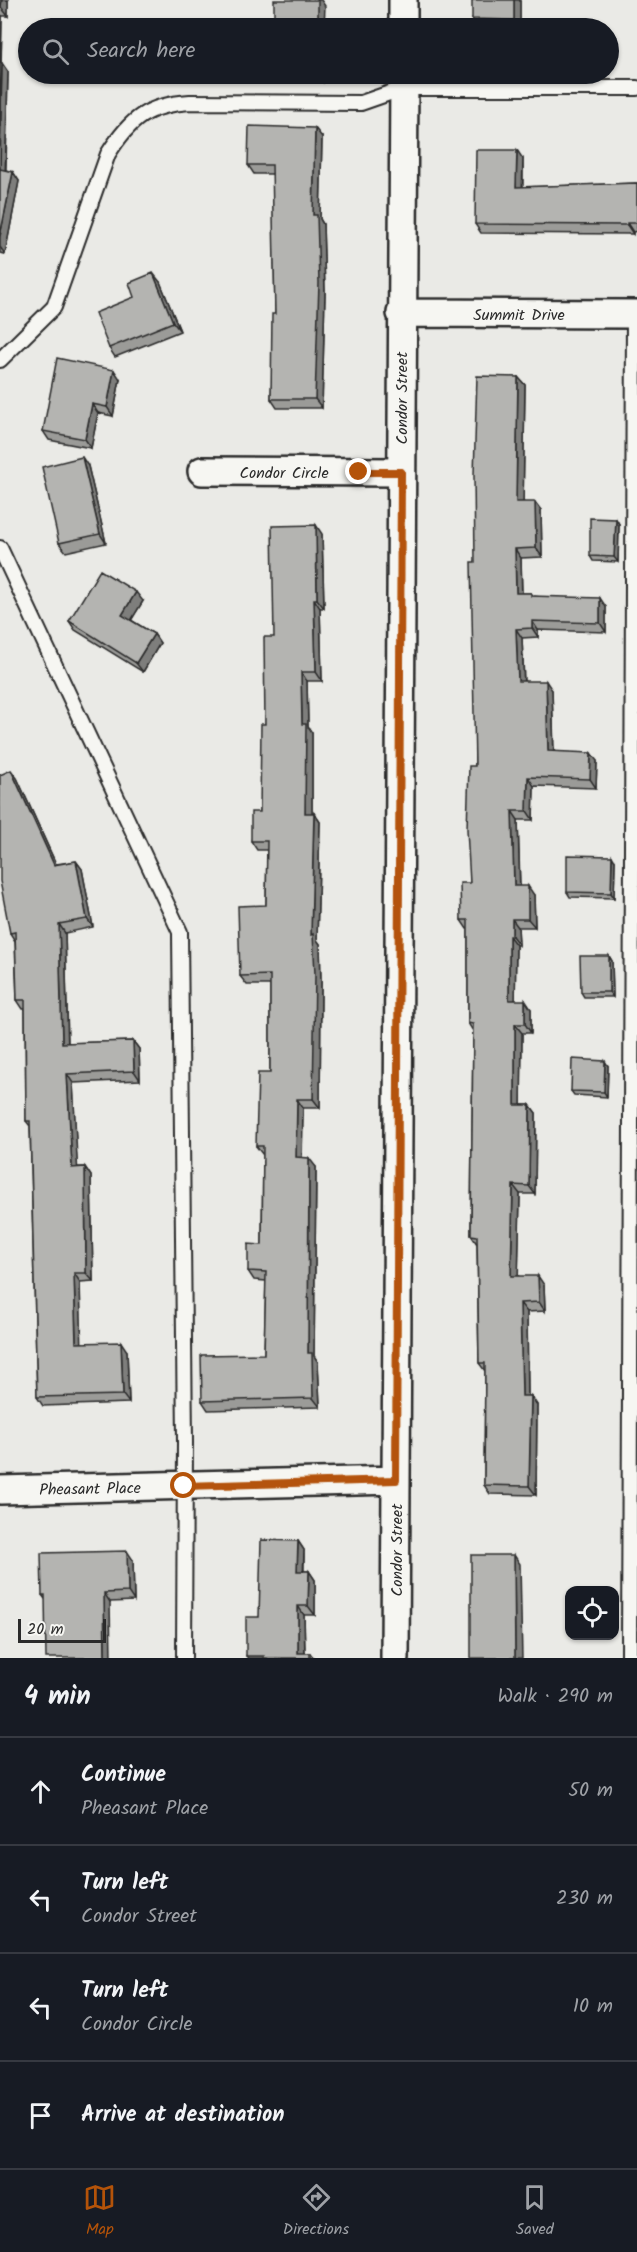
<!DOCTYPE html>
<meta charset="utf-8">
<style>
:root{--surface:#171b24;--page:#242831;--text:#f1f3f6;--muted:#9ea1a6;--line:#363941;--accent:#b45309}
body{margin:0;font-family:Kalam,sans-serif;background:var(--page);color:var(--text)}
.controls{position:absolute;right:18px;bottom:18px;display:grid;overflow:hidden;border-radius:12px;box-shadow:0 2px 4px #0004}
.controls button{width:54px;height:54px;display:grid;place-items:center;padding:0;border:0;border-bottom:2px solid var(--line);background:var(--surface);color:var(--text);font:30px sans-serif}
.scale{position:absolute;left:18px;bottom:15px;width:88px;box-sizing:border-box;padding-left:6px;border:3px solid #2b2b2b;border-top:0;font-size:16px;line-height:21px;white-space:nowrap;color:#2b2b2b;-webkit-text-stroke:4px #f6f6f2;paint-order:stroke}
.stop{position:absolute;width:18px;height:18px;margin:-14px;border:4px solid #b45309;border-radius:50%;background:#fff}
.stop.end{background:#b45309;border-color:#fff;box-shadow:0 2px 6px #0008}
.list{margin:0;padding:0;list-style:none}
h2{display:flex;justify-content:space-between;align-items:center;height:78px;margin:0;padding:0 24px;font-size:26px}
h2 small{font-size:20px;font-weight:400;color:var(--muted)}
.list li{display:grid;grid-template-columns:39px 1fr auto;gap:18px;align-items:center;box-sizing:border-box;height:108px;padding:0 24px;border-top:2px solid var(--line)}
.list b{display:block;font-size:22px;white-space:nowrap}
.list p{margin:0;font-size:20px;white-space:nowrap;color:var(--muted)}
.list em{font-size:20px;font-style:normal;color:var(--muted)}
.icon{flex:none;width:33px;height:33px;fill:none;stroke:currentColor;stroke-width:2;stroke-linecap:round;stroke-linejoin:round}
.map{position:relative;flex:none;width:637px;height:1658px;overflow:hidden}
.search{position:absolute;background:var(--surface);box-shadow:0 2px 4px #0004;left:18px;right:18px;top:18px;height:66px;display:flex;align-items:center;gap:15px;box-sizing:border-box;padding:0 21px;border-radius:33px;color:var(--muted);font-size:22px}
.sheet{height:510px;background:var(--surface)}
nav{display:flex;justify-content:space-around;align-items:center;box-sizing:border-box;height:84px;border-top:2px solid var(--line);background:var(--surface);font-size:16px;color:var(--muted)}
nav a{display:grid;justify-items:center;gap:3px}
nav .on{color:var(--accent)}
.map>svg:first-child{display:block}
</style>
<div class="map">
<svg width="637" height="1658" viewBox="0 0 637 1658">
<rect width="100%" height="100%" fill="#eaeae6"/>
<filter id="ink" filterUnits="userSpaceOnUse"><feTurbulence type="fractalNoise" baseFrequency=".0167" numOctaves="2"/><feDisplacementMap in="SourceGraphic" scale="12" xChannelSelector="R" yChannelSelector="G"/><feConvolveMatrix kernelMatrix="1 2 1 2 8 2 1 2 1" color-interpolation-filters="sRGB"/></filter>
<g filter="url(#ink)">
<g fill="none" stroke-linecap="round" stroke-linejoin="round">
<defs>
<path id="service" d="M 0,360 L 54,307 L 108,154 C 130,119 147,105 190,102 L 361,103 L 404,88 L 637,88
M 0,548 L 180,932 L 185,1442 L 184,1658
M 629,1658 L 634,314"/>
<path id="minor" d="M 403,0 L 403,28
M 401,313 L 637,314
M 202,471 L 401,472
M 0,1490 L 396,1480
M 395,1658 L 404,74"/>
</defs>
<!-- service casing -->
<use href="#service" stroke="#2b2b2b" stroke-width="18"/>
<!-- minor casing -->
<use href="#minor" stroke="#2b2b2b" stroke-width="32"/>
<!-- service -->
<use href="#service" stroke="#f6f6f2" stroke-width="14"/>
<!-- minor -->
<use href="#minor" stroke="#f6f6f2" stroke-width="27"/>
</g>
<!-- wall -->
<path fill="#9b9b98" stroke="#2b2b2b" stroke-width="1.5" d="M 0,0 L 8,0 L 8,16 L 2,16 L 1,63 L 8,72 L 6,170 L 13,172 L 19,181 L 5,254 L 0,253 Z
M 520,0 L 520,28 L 478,27 L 472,19 Z
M 274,74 L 323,74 L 323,82 L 280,81 Z
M 322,137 L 320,219 L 323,224 L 325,292 L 322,408 L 277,408 L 271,399 L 275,314 L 273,174 L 254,174 L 248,165 Z
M 523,159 L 523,187 L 637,183 L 637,231 L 633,232 L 633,234 L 481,233 L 475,224 Z
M 160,282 L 180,331 L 115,357 L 109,348 L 134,297 Z
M 518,377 L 525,385 L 523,502 L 541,510 L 542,557 L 521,558 L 522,593 L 531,593 L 534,596 L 606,607 L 606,632 L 538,630 L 538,637 L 522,638 L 524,681 L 552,690 L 554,751 L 597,761 L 596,788 L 534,786 L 533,820 L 518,820 L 520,886 L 534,895 L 535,927 L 518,927 L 519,945 L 516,945 L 515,1000 L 531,1009 L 531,1033 L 522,1033 L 521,1105 L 530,1105 L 536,1113 L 535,1194 L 520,1194 L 518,1276 L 544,1285 L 545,1311 L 527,1312 L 528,1396 L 531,1396 L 537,1405 L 536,1495 L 490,1494 L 484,1485 L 485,1371 L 479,1363 L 477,1244 L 471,1235 L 473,1031 L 468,1023 L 468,929 L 467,929 L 461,920 L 470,883 L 475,766 L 475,562 Z
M 120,379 L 113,416 L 98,413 L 91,448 L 49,440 L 43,431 Z
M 88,466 L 106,543 L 66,552 L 59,543 Z
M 616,519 L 619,524 L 618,562 L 593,561 L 590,556 Z
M 322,534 L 324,608 L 320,608 L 322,681 L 307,681 L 308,727 L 312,733 L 312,813 L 314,813 L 320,822 L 317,940 L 320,944 L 321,983 L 320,1108 L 303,1108 L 302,1157 L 316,1167 L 314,1356 L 318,1362 L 320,1407 L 208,1410 L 202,1401 L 264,1354 L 266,1281 L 254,1280 L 248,1271 L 262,1245 L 263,1155 L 256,1146 L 270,1073 L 270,985 L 247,985 L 240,976 L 266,905 L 267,850 L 257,850 L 251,841 L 260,812 L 265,724 L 274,637 Z
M 143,601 L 131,620 L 154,634 L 160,643 L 143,672 L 75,630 L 69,621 Z
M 17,778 L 56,864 L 76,861 L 82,869 L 93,927 L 65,933 L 68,1043 L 133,1041 L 139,1049 L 140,1080 L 73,1083 L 77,1167 L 85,1167 L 91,1176 L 93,1281 L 80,1282 L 81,1343 L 127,1351 L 129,1403 L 43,1406 L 37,1397 L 30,1126 L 26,1121 L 25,1009 L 23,1009 L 17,1000 L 15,941 L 10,933 Z
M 615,861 L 614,898 L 570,897 L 567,892 Z
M 609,956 L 612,961 L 613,997 L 584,997 L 581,992 Z
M 608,1066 L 607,1097 L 574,1095 L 571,1091 Z
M 298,1541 L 304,1550 L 304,1571 L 309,1571 L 315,1580 L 315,1615 L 304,1615 L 305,1653 L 310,1653 L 314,1658 L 248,1658 L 246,1656 L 259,1617 Z
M 133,1560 L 134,1601 L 110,1602 L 45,1599 L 42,1595 Z"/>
<!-- shaded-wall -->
<path fill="#7e7e7c" stroke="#2b2b2b" stroke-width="1.5" d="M 2,0 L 8,0 L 8,16 L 1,7 Z
M 317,0 L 321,0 L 325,6 L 324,28 L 318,28 Z
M 514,0 L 520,0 L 520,28 L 514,20 Z
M 0,14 L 2,16 L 1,72 L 0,71 Z
M 2,63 L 8,72 L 5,178 L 0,170 Z
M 317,74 L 323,74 L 323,82 Z
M 315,128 L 322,137 L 320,219 L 323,224 L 325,292 L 322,408 L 315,399 L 313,215 Z
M 517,150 L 523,159 L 522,196 L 516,187 Z
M 13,172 L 19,181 L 5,254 L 0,247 L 0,236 Z
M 627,223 L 633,232 L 633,234 L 627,225 Z
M 153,273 L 160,282 L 180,331 L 173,322 Z
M 114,370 L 120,379 L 113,416 L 107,407 Z
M 518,377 L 525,385 L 523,511 L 516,502 Z
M 92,404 L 98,413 L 91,448 L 85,439 Z
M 82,457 L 88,466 L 106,543 L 100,534 Z
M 535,502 L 541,510 L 542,557 L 536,548 Z
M 616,519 L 619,524 L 618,562 L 614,557 Z
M 316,525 L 322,534 L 324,608 L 317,599 Z
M 515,549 L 521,558 L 522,602 L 516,593 Z
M 136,592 L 143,601 L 129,624 L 122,615 Z
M 600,598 L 606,607 L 606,632 L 600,623 Z
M 314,599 L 320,608 L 322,681 L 316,672 Z
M 532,621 L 538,630 L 538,637 L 532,628 Z
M 516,629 L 522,638 L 524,690 L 518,681 Z
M 154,634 L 160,643 L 143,672 L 136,663 Z
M 301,672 L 307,681 L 308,727 L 312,733 L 312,822 L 305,813 L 302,724 Z
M 546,681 L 552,690 L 554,760 L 548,751 Z
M 591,753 L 597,761 L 596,788 L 590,779 Z
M 11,770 L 17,778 L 60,873 L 54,865 Z
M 528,777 L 534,786 L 533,820 L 527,811 Z
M 512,811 L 518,820 L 520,895 L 514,886 Z
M 314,813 L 320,822 L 317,940 L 320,944 L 321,983 L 320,1108 L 313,1099 L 311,935 Z
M 612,856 L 615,861 L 614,898 L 611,893 Z
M 76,861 L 82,869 L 93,927 L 87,919 Z
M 528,886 L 534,895 L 535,927 L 528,919 Z
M 512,919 L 518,927 L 519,945 L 512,936 Z
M 59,924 L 65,933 L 68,1052 L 62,1043 Z
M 509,936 L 516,945 L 515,1009 L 509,1000 Z
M 609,956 L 612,961 L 613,997 L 609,992 Z
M 525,1000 L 531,1009 L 531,1033 L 525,1024 Z
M 515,1024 L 522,1033 L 521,1113 L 515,1105 Z
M 133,1041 L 139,1049 L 140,1080 L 134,1071 Z
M 605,1061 L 608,1066 L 607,1097 L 604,1092 Z
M 67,1074 L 73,1083 L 78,1176 L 72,1168 Z
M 297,1099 L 303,1108 L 302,1166 L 296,1157 Z
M 530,1105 L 536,1113 L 535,1194 L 529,1186 Z
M 309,1158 L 316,1167 L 314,1356 L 318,1362 L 320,1407 L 313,1398 L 308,1353 Z
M 85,1167 L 91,1176 L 93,1281 L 86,1273 Z
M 513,1185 L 520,1194 L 518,1285 L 511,1276 Z
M 74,1273 L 80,1282 L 82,1352 L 76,1343 Z
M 538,1276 L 544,1285 L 545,1311 L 539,1302 Z
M 520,1303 L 527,1312 L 528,1405 L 522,1396 Z
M 121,1342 L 127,1351 L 129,1403 L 123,1395 Z
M 531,1396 L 537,1405 L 536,1495 L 529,1486 Z
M 298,1541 L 304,1550 L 303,1580 L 297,1571 Z
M 127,1551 L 133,1560 L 134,1601 L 128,1592 Z
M 514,1555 L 520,1564 L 522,1658 L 515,1658 Z
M 309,1571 L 315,1580 L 315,1615 L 308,1606 Z
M 104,1593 L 110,1602 L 111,1658 L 105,1658 Z
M 298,1606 L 304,1615 L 305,1658 L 298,1653 Z"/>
<!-- building -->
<path fill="#b4b4b1" stroke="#2b2b2b" stroke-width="1.5" d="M 274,0 L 318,0 L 318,28 L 274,28 Z
M 472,0 L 514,0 L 514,20 L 472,19 Z
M 0,63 L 2,63 L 0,133 Z
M 249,126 L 315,128 L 313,215 L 317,215 L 319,283 L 315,399 L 271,399 L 272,314 L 275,314 L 272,165 L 248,165 Z
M 476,150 L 517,150 L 516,187 L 637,183 L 637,223 L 627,223 L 627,225 L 475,224 Z
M 0,169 L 13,172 L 0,236 Z
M 153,273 L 173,322 L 109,348 L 95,313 L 134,297 L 129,283 Z
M 57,358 L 114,370 L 107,407 L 92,404 L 85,439 L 43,431 Z
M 477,376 L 518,377 L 516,502 L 535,502 L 536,548 L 515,549 L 516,593 L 531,593 L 531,596 L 600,598 L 600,623 L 532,621 L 532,628 L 516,629 L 518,681 L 546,681 L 548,751 L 591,753 L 590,779 L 528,777 L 527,811 L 512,811 L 514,886 L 528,886 L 528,919 L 512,919 L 512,936 L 509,936 L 509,1000 L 525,1000 L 525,1024 L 515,1024 L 515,1105 L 530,1105 L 529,1186 L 513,1185 L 511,1276 L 538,1276 L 539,1302 L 520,1303 L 522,1396 L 531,1396 L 529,1486 L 484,1485 L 485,1363 L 479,1363 L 477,1236 L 471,1235 L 473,1024 L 468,1023 L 468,920 L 461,920 L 460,883 L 470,883 L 467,829 L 469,766 L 475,766 L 471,562 L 475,562 L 474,475 Z
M 82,457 L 100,534 L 59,543 L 42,467 Z
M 590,518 L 616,519 L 614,557 L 590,556 Z
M 316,525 L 317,599 L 314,599 L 316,672 L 301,672 L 302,724 L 306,724 L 305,813 L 314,813 L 311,935 L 313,934 L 315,974 L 313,1099 L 297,1099 L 296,1157 L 309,1158 L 308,1353 L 312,1353 L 313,1398 L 202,1401 L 201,1355 L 264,1354 L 266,1272 L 248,1271 L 248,1244 L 262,1245 L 263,1146 L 256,1146 L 258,1073 L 270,1073 L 270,975 L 240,976 L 238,906 L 266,905 L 267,841 L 251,841 L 251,812 L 260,812 L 261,724 L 265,724 L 264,637 L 274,637 L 272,526 Z
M 100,570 L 136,592 L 122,615 L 154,634 L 136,663 L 69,621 Z
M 11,770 L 54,865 L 76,861 L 87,919 L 59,924 L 62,1043 L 133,1041 L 134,1071 L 67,1074 L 72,1168 L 85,1167 L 86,1273 L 74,1273 L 76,1343 L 121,1342 L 123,1395 L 37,1397 L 30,1121 L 26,1121 L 25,1000 L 17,1000 L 15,932 L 10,933 L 0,881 L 0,775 Z
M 567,855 L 612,856 L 611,893 L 567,892 Z
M 580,956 L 609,956 L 609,992 L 581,992 Z
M 572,1059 L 605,1061 L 604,1092 L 571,1091 Z
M 261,1540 L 298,1541 L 297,1571 L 309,1571 L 308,1606 L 298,1606 L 298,1653 L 310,1653 L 310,1658 L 264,1658 L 264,1656 L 246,1656 L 246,1617 L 259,1617 Z
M 127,1551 L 128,1592 L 104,1593 L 105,1658 L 46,1658 L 45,1595 L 42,1595 L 41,1553 Z
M 471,1555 L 514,1555 L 515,1658 L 471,1658 Z"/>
</g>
<g fill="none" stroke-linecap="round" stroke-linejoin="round" filter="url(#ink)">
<!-- route -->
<path stroke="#b45309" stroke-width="8" d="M 184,1486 L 396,1480 L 401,472 L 359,472"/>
</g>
<g text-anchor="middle" stroke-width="6" stroke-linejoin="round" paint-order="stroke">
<!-- street labels -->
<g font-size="16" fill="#2b2b2b" stroke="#f6f6f2">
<text x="519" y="320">Summit Drive</text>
<text transform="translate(401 398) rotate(-90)" y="6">Condor Street</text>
<text x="284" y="478">Condor Circle</text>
<text transform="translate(90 1488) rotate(-1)" y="6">Pheasant Place</text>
<text transform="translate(396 1550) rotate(-90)" y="6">Condor Street</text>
</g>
</g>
</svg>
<div class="controls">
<button><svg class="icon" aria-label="locate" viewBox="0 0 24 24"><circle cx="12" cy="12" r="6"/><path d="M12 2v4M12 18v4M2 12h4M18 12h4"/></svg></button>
</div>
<div class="scale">20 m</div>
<div class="stop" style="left:184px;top:1486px"></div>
<div class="stop end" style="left:359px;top:472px"></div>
<div class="search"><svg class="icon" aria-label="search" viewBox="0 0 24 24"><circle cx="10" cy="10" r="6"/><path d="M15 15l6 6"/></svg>Search here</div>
</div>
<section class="sheet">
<h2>4 min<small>Walk · 290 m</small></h2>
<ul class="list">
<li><svg class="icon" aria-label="ahead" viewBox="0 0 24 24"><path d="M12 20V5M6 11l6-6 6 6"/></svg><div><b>Continue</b><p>Pheasant Place</p></div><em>50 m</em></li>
<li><svg class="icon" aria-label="left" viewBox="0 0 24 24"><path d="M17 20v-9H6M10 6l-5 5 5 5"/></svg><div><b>Turn left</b><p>Condor Street</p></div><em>230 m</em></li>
<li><svg class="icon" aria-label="left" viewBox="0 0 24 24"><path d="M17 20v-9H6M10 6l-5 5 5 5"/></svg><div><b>Turn left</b><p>Condor Circle</p></div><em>10 m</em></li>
<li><svg class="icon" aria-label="arrive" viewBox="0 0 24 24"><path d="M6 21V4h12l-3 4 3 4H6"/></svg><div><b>Arrive at destination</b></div></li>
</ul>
</section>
<nav>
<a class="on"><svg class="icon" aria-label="map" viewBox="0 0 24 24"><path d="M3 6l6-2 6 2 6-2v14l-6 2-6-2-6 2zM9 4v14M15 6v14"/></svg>Map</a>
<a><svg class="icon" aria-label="directions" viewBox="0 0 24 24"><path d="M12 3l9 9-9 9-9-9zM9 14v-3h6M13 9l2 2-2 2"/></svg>Directions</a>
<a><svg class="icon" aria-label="saved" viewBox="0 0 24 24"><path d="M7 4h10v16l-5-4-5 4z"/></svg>Saved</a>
</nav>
